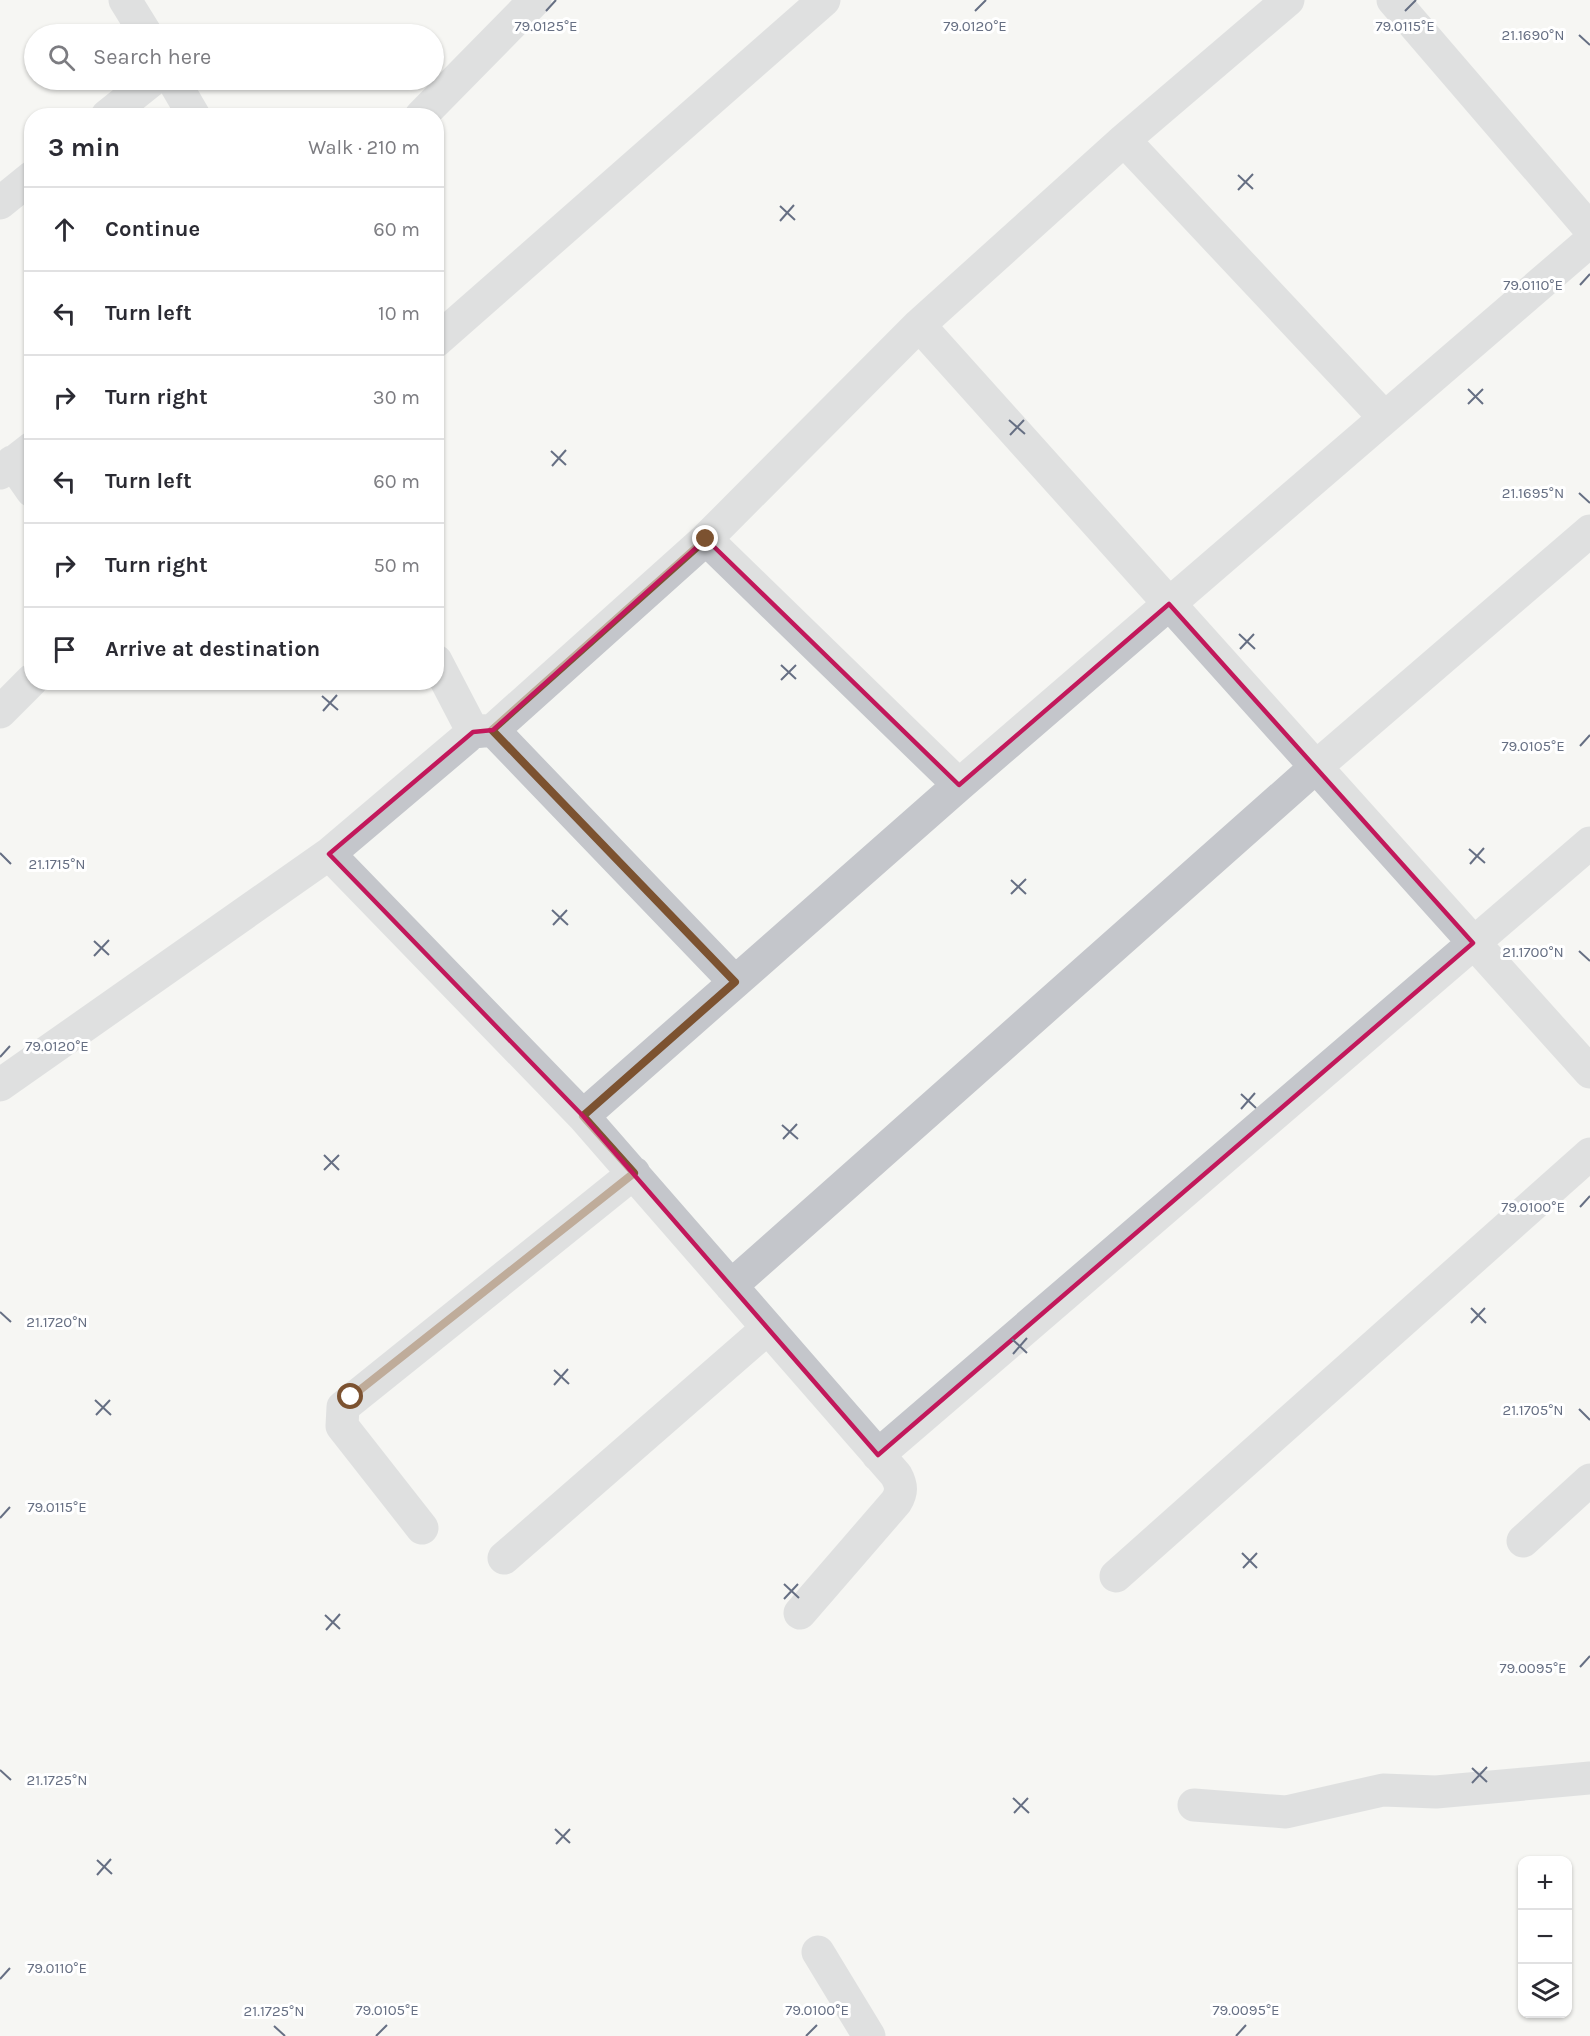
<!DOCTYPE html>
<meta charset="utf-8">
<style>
:root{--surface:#fff;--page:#f2f2f3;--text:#2b2b33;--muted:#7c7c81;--line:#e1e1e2}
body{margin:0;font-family:Karla,sans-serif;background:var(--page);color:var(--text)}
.controls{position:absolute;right:18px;bottom:18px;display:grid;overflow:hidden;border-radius:12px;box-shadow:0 2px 4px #0004}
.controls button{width:54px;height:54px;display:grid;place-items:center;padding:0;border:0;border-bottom:2px solid var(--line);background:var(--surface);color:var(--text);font:30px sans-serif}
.stop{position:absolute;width:18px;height:18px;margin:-14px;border:4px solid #7c5230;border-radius:50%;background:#fff}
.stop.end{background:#7c5230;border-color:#fff;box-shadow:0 2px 6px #0008}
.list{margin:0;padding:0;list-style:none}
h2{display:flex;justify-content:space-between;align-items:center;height:78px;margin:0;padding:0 24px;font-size:26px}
h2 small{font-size:20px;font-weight:400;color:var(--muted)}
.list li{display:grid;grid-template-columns:39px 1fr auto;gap:18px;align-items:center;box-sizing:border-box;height:84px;padding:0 24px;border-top:2px solid var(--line)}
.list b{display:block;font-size:22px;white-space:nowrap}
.list em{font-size:20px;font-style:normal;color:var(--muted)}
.icon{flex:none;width:33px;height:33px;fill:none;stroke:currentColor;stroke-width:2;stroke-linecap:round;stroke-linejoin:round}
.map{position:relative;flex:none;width:1590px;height:2036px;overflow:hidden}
.search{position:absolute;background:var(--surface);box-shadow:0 2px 4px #0004;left:24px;top:24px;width:420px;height:66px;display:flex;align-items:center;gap:15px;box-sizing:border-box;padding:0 21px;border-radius:33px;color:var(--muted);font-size:22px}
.panel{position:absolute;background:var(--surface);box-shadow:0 2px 4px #0004;left:24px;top:108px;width:420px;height:582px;border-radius:24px}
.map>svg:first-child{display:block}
</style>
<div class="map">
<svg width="1590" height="2036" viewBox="0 0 1590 2036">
<rect width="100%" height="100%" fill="#f5f6f3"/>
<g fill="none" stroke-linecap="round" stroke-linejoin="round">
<!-- street -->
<path stroke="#c4c6cb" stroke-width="33" d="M 125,0 L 146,34
M 1393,0 L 1590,229
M 173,80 L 194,116
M 107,116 L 152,80
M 421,116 L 535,0
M 1124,140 L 1384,417
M 0,203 L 32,177
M 919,325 L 1590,1072
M 436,341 L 824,0
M 12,462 L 32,491
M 0,473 L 32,448
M 706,539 L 959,785
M 436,661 L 473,732
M 0,712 L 32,680
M 493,730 L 735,982
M 329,854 L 583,1116 L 896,1475 C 902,1486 902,1492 896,1502 L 800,1613
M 0,1085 L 329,854 L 473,732 L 493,730 L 706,539 L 919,325 L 1124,140 L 1288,0
M 583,1116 L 959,785 L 1590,241
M 731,1286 L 1317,766 L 1590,531
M 878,1455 L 1590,843
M 422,1528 L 342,1426 L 343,1407 L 634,1173
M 1523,1541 L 1590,1480
M 504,1558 L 768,1328
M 1116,1576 L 1590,1154
M 1194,1805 L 1286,1812 L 1383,1790 L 1436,1792 L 1590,1778
M 818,1952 L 869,2036"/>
</g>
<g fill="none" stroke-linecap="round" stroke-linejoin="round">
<!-- route -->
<path stroke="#7c5230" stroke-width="8" d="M 351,1397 L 634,1173 L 583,1116 L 735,982 L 492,730 L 706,539"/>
</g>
<!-- marked area -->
<path d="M0 0H1590V2036H0ZM 706,539 L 959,785 L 1169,604 L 1473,943 L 878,1455 L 583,1116 L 329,854 L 473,732 L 493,730 Z" fill="#f5f6f3" fill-opacity=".55" fill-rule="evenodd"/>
<path fill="none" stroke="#c2185b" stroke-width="4.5" stroke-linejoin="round" d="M 706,539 L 959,785 L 1169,604 L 1473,943 L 878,1455 L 583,1116 L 329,854 L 473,732 L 493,730 Z"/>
<!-- ticks -->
<path fill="none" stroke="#666f83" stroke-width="2" d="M 546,11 L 556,0M 975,11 L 986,0M 1405,11 L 1416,0M 1579,35 L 1590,45M 1238,175 L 1253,189M 1238,190 L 1253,174M 780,206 L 795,220M 780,221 L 794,205M 1580,285 L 1590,274M 1468,389 L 1483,404M 1468,404 L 1483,389M 1009,420 L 1025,434M 1010,435 L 1024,420M 551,451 L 566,465M 552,466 L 566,450M 1579,493 L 1590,503M 1239,634 L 1255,649M 1240,649 L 1254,634M 781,665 L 796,679M 781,680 L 796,665M 322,696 L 338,710M 323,711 L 337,695M 1580,746 L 1590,735M 1469,849 L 1485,863M 0,853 L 11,864M 1470,864 L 1484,848M 1011,880 L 1026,894M 1011,894 L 1026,879M 552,910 L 568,925M 553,925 L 567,910M 94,941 L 109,955M 1579,951 L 1590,961M 94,956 L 109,940M 0,1057 L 10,1046M 1241,1094 L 1256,1108M 1241,1109 L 1255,1093M 782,1125 L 798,1139M 783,1139 L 797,1124M 324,1155 L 339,1170M 324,1170 L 339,1155M 1580,1207 L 1590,1196M 1471,1308 L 1486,1323M 0,1312 L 11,1322M 1471,1323 L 1485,1308M 1012,1339 L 1027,1353M 1013,1354 L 1027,1338M 554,1370 L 569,1384M 554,1385 L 568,1369M 95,1400 L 111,1415M 1579,1409 L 1590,1420M 96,1415 L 110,1400M 0,1518 L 10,1507M 1242,1553 L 1257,1568M 1243,1568 L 1257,1553M 784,1584 L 799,1598M 784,1599 L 798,1584M 325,1615 L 340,1629M 326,1630 L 340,1614M 1580,1667 L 1590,1656M 1472,1768 L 1487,1782M 0,1770 L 11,1780M 1472,1783 L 1487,1767M 1013,1798 L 1029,1813M 1014,1813 L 1028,1798M 555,1829 L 570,1843M 556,1844 L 570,1829M 97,1860 L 112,1874M 97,1875 L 111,1859M 0,1979 L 10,1968M 274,2026 L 285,2036M 376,2036 L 387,2025M 806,2036 L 817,2025M 1236,2036 L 1246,2025"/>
<g font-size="15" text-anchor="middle" fill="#666f83" stroke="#fff" stroke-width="6" stroke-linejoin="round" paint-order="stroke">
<text x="546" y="31">79.0125°E</text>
<text x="975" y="31">79.0120°E</text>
<text x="1405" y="31">79.0115°E</text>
<text x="1533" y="40">21.1690°N</text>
<text x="1533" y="290">79.0110°E</text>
<text x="1533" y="498">21.1695°N</text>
<text x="1533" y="751">79.0105°E</text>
<text x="57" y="869">21.1715°N</text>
<text x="1533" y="957">21.1700°N</text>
<text x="57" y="1051">79.0120°E</text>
<text x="1533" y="1212">79.0100°E</text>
<text x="57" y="1327">21.1720°N</text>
<text x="1533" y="1415">21.1705°N</text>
<text x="57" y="1512">79.0115°E</text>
<text x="1533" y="1673">79.0095°E</text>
<text x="57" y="1785">21.1725°N</text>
<text x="57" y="1973">79.0110°E</text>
<text x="387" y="2015">79.0105°E</text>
<text x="817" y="2015">79.0100°E</text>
<text x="1246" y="2015">79.0095°E</text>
<text x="274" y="2016">21.1725°N</text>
</g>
</svg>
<div class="controls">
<button>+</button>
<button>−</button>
<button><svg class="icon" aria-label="layers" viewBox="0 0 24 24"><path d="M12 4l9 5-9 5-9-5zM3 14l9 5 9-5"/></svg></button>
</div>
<div class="stop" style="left:351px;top:1397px"></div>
<div class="stop end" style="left:706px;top:539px"></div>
<div class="search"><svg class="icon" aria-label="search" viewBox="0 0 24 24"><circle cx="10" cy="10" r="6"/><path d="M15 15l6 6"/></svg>Search here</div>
<section class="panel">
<h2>3 min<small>Walk · 210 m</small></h2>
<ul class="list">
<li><svg class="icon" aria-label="ahead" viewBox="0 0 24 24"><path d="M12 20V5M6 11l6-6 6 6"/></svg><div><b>Continue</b></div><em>60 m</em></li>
<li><svg class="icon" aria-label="left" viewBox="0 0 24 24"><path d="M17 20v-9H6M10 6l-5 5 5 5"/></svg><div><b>Turn left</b></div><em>10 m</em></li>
<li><svg class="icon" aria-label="right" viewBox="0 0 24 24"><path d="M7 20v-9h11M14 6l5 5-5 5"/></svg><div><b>Turn right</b></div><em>30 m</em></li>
<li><svg class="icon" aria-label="left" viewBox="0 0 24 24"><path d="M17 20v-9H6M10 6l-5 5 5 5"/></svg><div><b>Turn left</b></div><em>60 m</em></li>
<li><svg class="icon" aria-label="right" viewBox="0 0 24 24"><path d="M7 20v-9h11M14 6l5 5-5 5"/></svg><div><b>Turn right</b></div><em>50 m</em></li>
<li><svg class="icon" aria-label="arrive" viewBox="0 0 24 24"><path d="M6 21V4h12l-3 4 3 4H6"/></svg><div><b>Arrive at destination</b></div></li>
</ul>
</section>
</div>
